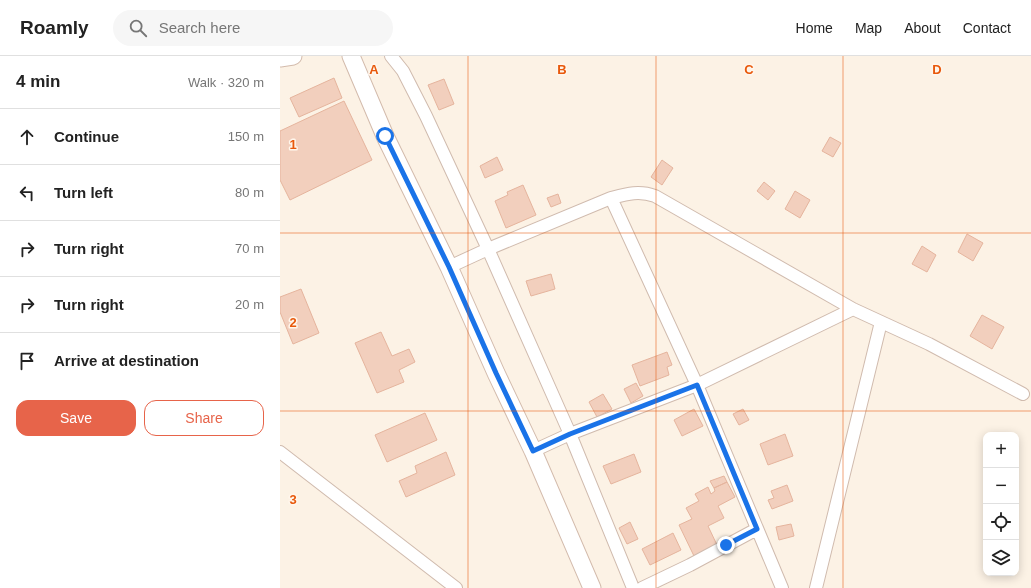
<!DOCTYPE html>
<meta charset="utf-8">
<style>
:root{--surface:#fff;--page:#f6f6f6;--text:#222;--muted:#767676;--line:#e0e0e0;--accent:#e7644a}
body{margin:0;font-family:Arial,sans-serif;background:var(--page);color:var(--text)}
.controls{position:absolute;right:12px;bottom:12px;display:grid;overflow:hidden;border-radius:8px;box-shadow:0 2px 10px #0003}
.controls button{width:36px;height:36px;display:grid;place-items:center;padding:0;border:0;border-bottom:1px solid var(--line);background:var(--surface);color:var(--text);font:20px sans-serif}
.stop{position:absolute;width:12px;height:12px;margin:-9px;border:3px solid #1a73e8;border-radius:50%;background:#fff}
.stop.end{background:#1a73e8;border-color:#fff;box-shadow:0 1px 4px #0008}
.list{margin:0;padding:0;list-style:none}
h2{display:flex;justify-content:space-between;align-items:center;height:52px;margin:0;padding:0 16px;font-size:17px}
h2 small{font-size:13px;font-weight:400;color:var(--muted)}
.list li{display:grid;grid-template-columns:26px 1fr auto;gap:12px;align-items:center;box-sizing:border-box;height:56px;padding:0 16px;border-top:1px solid var(--line)}
.list b{display:block;font-size:15px;white-space:nowrap}
.list em{font-size:13px;font-style:normal;color:var(--muted)}
.actions{display:flex;gap:8px;padding:12px 16px}
.actions a{flex:1;padding:9px 0;border:1px solid var(--accent);border-radius:12px;text-align:center;font-size:14px;color:var(--accent)}
.actions .main{background:var(--accent);color:#fff}
.icon{flex:none;width:22px;height:22px;fill:none;stroke:currentColor;stroke-width:2;stroke-linecap:round;stroke-linejoin:round}
.map{position:relative;flex:none;width:751px;height:532px;overflow:hidden}
header{display:flex;align-items:center;gap:24px;box-sizing:border-box;height:56px;padding:0 20px;background:var(--surface);border-bottom:1px solid var(--line)}
header strong{font-size:19px}
nav{display:flex;gap:22px;margin-inline-start:auto;font-size:14px}
.search{width:280px;height:36px;background:var(--page);display:flex;align-items:center;gap:10px;box-sizing:border-box;padding:0 14px;border-radius:22px;color:var(--muted);font-size:15px}
main{display:flex}
aside{flex:1;background:var(--surface)}
.map>svg:first-child{display:block}
</style>
<header>
<strong>Roamly</strong>
<div class="search"><svg class="icon" aria-label="search" viewBox="0 0 24 24"><circle cx="10" cy="10" r="6"/><path d="M15 15l6 6"/></svg>Search here</div>
<nav><a>Home</a><a>Map</a><a>About</a><a>Contact</a></nav>
</header>
<main>
<aside>
<h2>4 min<small>Walk · 320 m</small></h2>
<ul class="list">
<li><svg class="icon" aria-label="ahead" viewBox="0 0 24 24"><path d="M12 20V5M6 11l6-6 6 6"/></svg><div><b>Continue</b></div><em>150 m</em></li>
<li><svg class="icon" aria-label="left" viewBox="0 0 24 24"><path d="M17 20v-9H6M10 6l-5 5 5 5"/></svg><div><b>Turn left</b></div><em>80 m</em></li>
<li><svg class="icon" aria-label="right" viewBox="0 0 24 24"><path d="M7 20v-9h11M14 6l5 5-5 5"/></svg><div><b>Turn right</b></div><em>70 m</em></li>
<li><svg class="icon" aria-label="right" viewBox="0 0 24 24"><path d="M7 20v-9h11M14 6l5 5-5 5"/></svg><div><b>Turn right</b></div><em>20 m</em></li>
<li><svg class="icon" aria-label="arrive" viewBox="0 0 24 24"><path d="M6 21V4h12l-3 4 3 4H6"/></svg><div><b>Arrive at destination</b></div></li>
</ul>
<div class="actions"><a class="main">Save</a><a>Share</a></div>
</aside>
<div class="map">
<svg width="751" height="532" viewBox="0 0 751 532">
<rect width="100%" height="100%" fill="#fcf2e5"/>
<!-- building -->
<path fill="#f2cfbd" stroke="#e5b49d" d="M 54,22 L 62,42 L 19,61 L 10,42 Z
M 164,23 L 174,48 L 159,54 L 148,29 Z
M 64,45 L 92,104 L 10,144 L 0,124 L 0,75 Z
M 550,81 L 561,87 L 553,101 L 542,95 Z
M 217,101 L 223,114 L 205,122 L 200,110 Z
M 382,104 L 393,112 L 382,129 L 371,121 Z
M 484,126 L 495,135 L 488,144 L 477,135 Z
M 243,129 L 256,159 L 226,172 L 215,145 L 228,139 L 227,136 Z
M 515,135 L 530,144 L 520,162 L 505,153 Z
M 278,138 L 281,147 L 271,151 L 267,142 Z
M 687,178 L 703,187 L 693,205 L 678,196 Z
M 642,190 L 656,199 L 647,216 L 632,208 Z
M 271,218 L 275,233 L 251,240 L 246,225 Z
M 21,233 L 39,277 L 13,288 L 0,256 L 0,241 Z
M 702,259 L 724,271 L 712,293 L 690,280 Z
M 101,276 L 112,300 L 129,293 L 135,306 L 119,314 L 124,326 L 97,337 L 75,287 Z
M 387,296 L 392,309 L 387,311 L 389,319 L 360,330 L 352,309 Z
M 356,327 L 363,340 L 351,347 L 344,333 Z
M 323,338 L 332,353 L 317,361 L 309,346 Z
M 414,353 L 423,370 L 402,380 L 394,364 Z
M 463,353 L 469,364 L 459,369 L 453,358 Z
M 145,357 L 157,384 L 107,406 L 95,379 Z
M 505,378 L 513,400 L 488,409 L 480,388 Z
M 166,396 L 175,419 L 126,441 L 119,425 L 137,417 L 135,410 Z
M 354,398 L 361,416 L 331,428 L 323,410 Z
M 444,420 L 447,426 L 434,432 L 430,425 Z
M 447,426 L 455,441 L 438,450 L 444,462 L 428,470 L 437,489 L 414,500 L 399,469 L 412,463 L 406,452 L 419,445 L 415,438 L 428,431 L 431,438 L 435,435 L 434,432 Z
M 507,429 L 513,445 L 492,453 L 488,444 L 494,442 L 491,435 Z
M 350,466 L 358,483 L 347,488 L 339,472 Z
M 511,468 L 514,480 L 499,484 L 496,471 Z
M 393,477 L 401,494 L 370,509 L 362,493 Z"/>
<g fill="none" stroke-linecap="round" stroke-linejoin="round">
<defs>
<path id="street" d="M 111,0 L 123,15 L 146,60 L 208,193 L 290,378 L 353,532
M 331,142 C 346,138 359,134 375,140 L 573,253 L 649,288 L 743,338
M 169,211 L 208,193 L 331,142 L 417,329 L 502,532
M 253,395 L 290,378 L 417,329 L 573,253
M 0,396 L 176,532
M 362,532 L 410,509 L 477,473
M 536,532 L 601,266"/>
<path id="secondary" d="M 71,0 L 105,80 L 169,211 L 216,317 L 253,395 L 312,532
M 0,2 L 13,0"/>
</defs>
<!-- street casing -->
<use href="#street" stroke="#d0bbae" stroke-width="14"/>
<!-- secondary casing -->
<use href="#secondary" stroke="#d3bbac" stroke-width="19"/>
<!-- street -->
<use href="#street" stroke="#fff" stroke-width="12"/>
<!-- secondary -->
<use href="#secondary" stroke="#fff" stroke-width="17"/>
</g>
<g fill="none" stroke-linecap="round" stroke-linejoin="round">
<!-- route -->
<path stroke="#1a73e8" stroke-width="5" d="M 105,80 L 169,211 L 216,317 L 253,395 L 290,378 L 417,329 L 477,473 L 446,489"/>
</g>
<!-- grid -->
<path fill="none" stroke="#e8590c" stroke-width="1" stroke-opacity="0.55" d="M 188,0 L 188,532M 376,0 L 376,532M 563,0 L 563,532M 0,177 L 751,177M 0,355 L 751,355"/>
<g font-size="13" text-anchor="middle" font-weight="bold" fill="#e8590c" stroke="#fff6ec" stroke-width="3" stroke-linejoin="round" paint-order="stroke">
<text x="94" y="18">A</text>
<text x="282" y="18">B</text>
<text x="469" y="18">C</text>
<text x="657" y="18">D</text>
<text x="13" y="93">1</text>
<text x="13" y="271">2</text>
<text x="13" y="448">3</text>
</g>
</svg>
<div class="controls">
<button>+</button>
<button>−</button>
<button><svg class="icon" aria-label="locate" viewBox="0 0 24 24"><circle cx="12" cy="12" r="6"/><path d="M12 2v4M12 18v4M2 12h4M18 12h4"/></svg></button>
<button><svg class="icon" aria-label="layers" viewBox="0 0 24 24"><path d="M12 4l9 5-9 5-9-5zM3 14l9 5 9-5"/></svg></button>
</div>
<div class="stop" style="left:105px;top:80px"></div>
<div class="stop end" style="left:446px;top:489px"></div>
</div>
</main>
